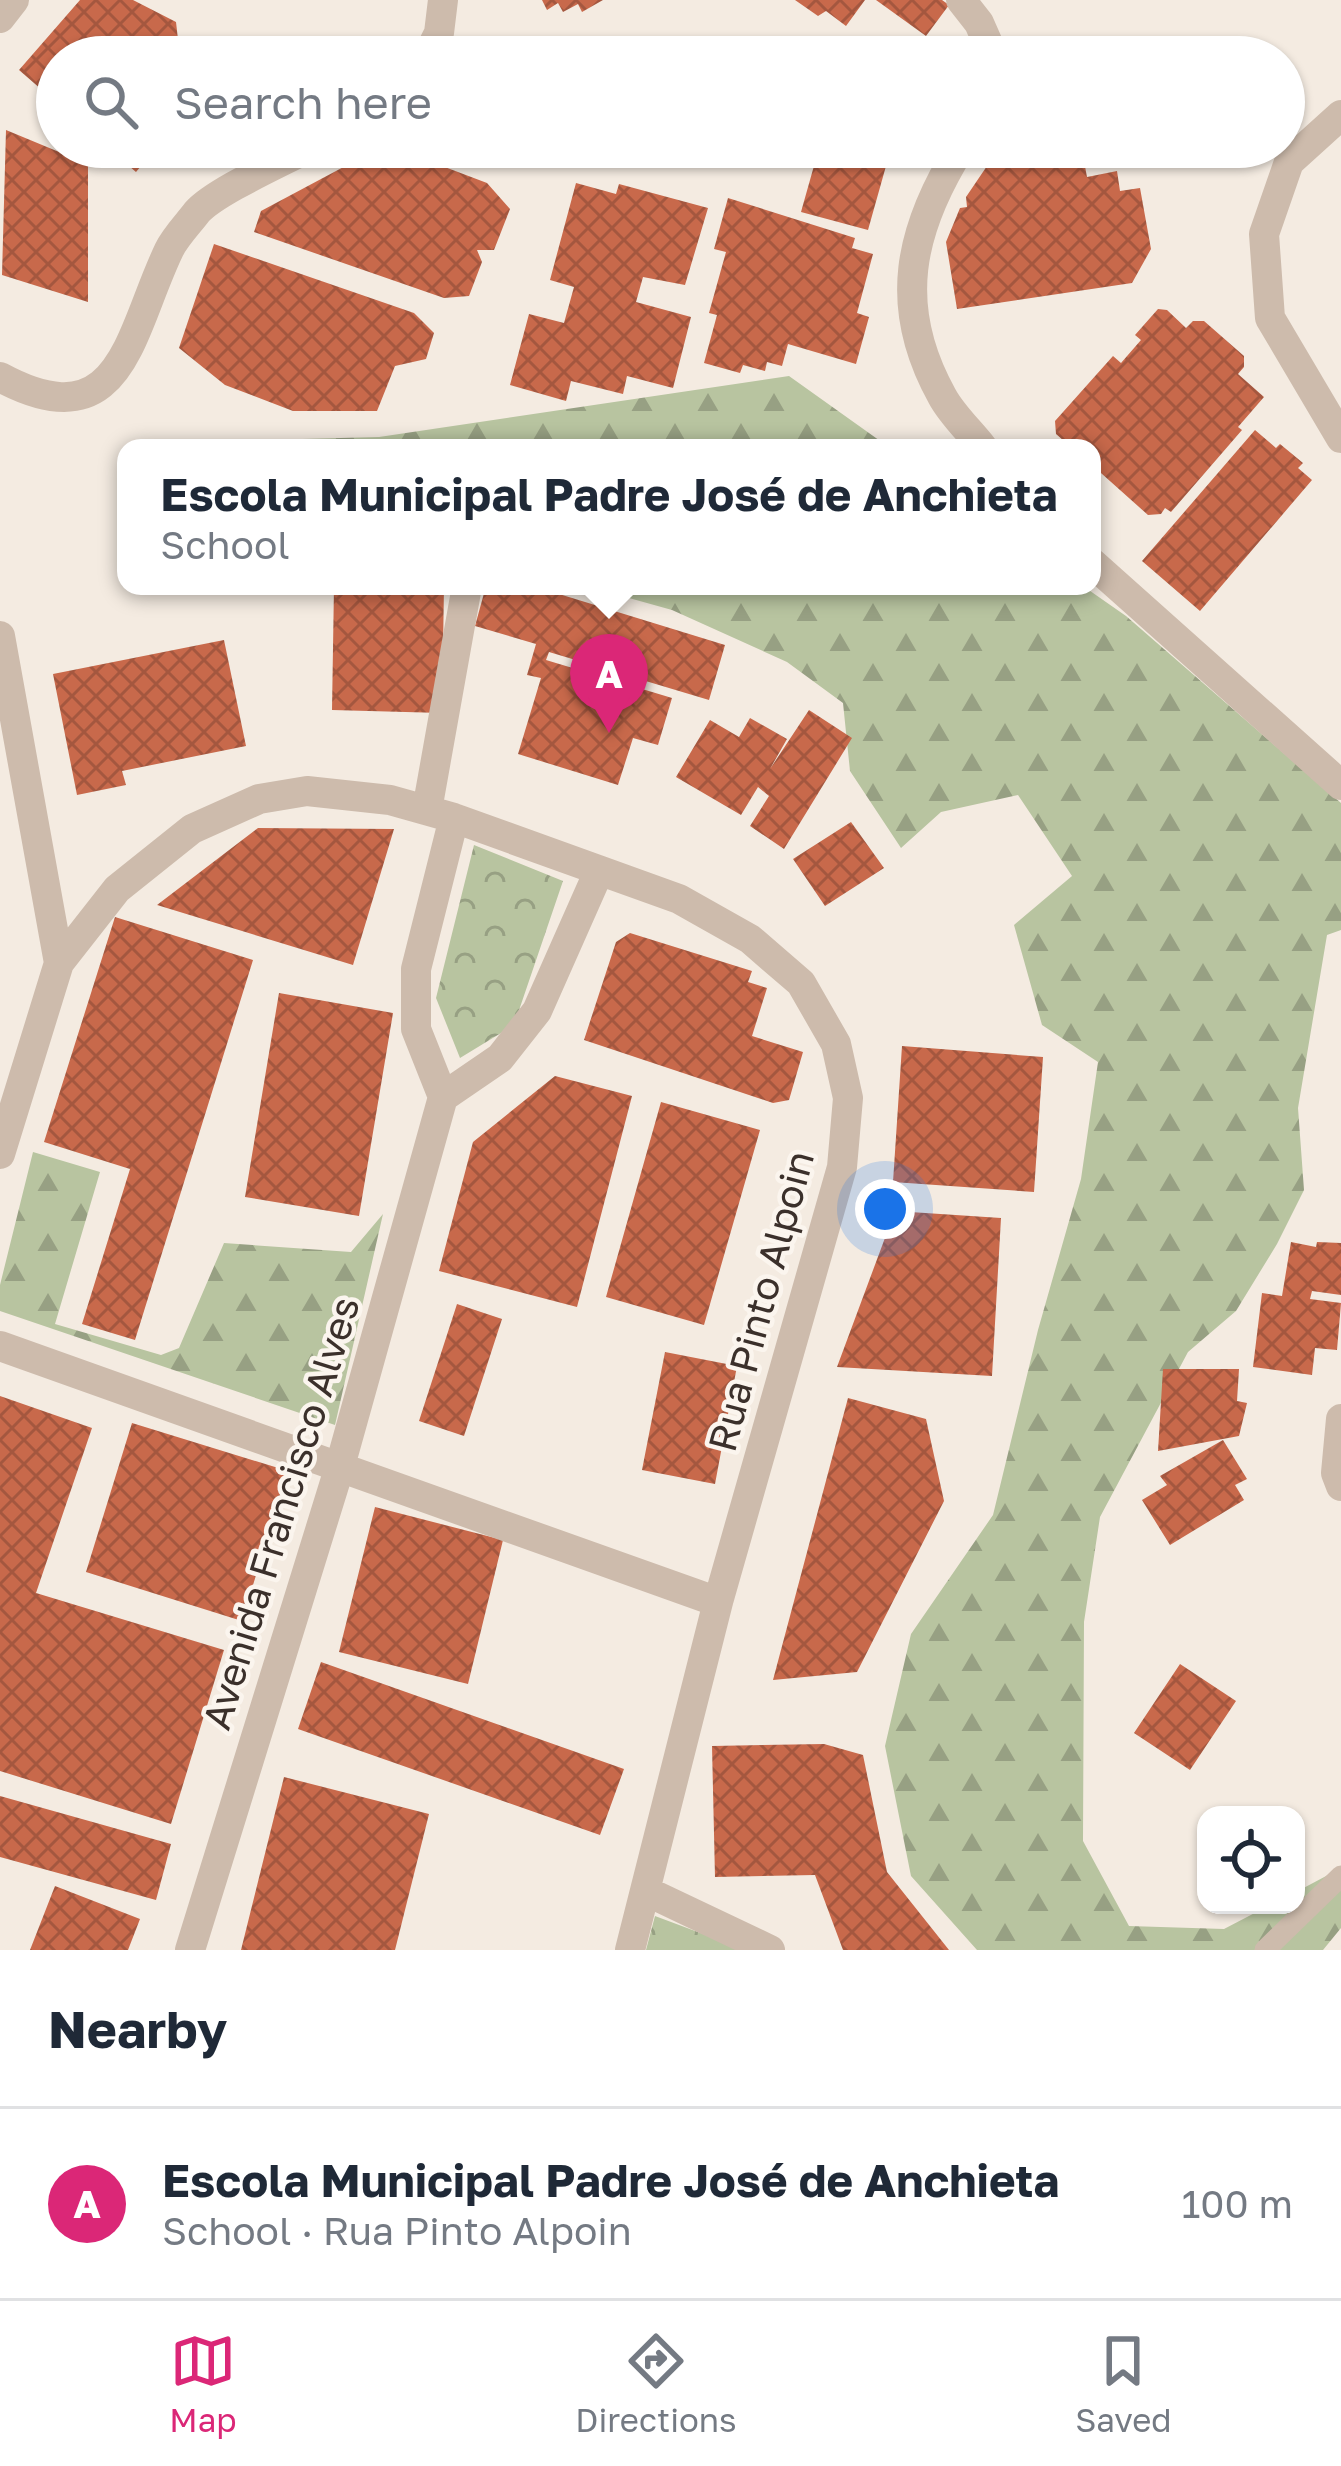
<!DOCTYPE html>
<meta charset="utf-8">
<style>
:root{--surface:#fff;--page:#f6f6f7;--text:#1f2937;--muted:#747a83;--line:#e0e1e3;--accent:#db2777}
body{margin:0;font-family:"Golos Text",sans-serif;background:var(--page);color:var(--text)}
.controls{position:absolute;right:36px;bottom:36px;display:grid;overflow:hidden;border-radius:24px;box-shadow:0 3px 9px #0004}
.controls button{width:108px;height:108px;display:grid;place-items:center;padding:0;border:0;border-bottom:3px solid var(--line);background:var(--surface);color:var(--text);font:60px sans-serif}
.you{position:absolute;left:885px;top:1209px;width:42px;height:42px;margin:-30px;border:9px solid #fff;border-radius:50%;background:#1a73e8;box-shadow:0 0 0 18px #1a73e833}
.badge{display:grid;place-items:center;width:78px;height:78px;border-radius:50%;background:var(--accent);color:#fff;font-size:39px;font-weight:700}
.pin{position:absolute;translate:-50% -99px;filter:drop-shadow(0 3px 6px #0008)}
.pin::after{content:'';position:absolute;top:63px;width:42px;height:36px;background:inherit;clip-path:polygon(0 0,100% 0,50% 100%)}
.popup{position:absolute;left:117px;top:439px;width:984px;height:156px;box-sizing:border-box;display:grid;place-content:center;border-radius:24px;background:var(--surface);filter:drop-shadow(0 3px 9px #0005);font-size:39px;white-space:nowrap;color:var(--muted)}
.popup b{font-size:45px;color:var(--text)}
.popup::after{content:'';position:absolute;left:50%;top:100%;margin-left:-24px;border:24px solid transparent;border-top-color:var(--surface)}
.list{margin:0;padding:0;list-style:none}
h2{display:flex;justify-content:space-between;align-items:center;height:156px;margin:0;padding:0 48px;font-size:51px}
h2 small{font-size:39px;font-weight:400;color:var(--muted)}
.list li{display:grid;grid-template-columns:78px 1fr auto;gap:36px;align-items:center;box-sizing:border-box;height:192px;padding:0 48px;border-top:3px solid var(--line)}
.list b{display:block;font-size:45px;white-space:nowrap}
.list p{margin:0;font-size:39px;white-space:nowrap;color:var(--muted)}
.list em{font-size:39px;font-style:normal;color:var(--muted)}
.icon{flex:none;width:66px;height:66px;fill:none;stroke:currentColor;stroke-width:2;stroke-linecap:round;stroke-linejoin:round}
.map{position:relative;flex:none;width:1341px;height:1950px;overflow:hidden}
.search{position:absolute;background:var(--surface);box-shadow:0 3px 9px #0004;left:36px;right:36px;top:36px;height:132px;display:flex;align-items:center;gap:30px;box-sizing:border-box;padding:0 42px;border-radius:66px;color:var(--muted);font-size:45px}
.sheet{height:348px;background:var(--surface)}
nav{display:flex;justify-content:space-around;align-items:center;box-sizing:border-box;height:168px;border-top:3px solid var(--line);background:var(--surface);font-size:33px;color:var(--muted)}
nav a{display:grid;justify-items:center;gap:6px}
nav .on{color:var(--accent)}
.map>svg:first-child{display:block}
</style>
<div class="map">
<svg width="1341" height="1950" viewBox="0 0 1341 1950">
<defs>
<pattern id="forest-firs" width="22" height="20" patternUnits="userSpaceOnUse" patternTransform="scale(3)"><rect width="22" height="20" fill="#b8c4a0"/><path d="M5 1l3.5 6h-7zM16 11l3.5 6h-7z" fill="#97a083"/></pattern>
<pattern id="park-crowns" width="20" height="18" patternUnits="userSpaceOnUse" patternTransform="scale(3)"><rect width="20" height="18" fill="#b8c4a0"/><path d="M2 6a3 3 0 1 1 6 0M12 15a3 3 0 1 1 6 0" fill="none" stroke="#97a083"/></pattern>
<pattern id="building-cross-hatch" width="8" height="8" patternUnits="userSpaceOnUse" patternTransform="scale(3)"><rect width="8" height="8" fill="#c8694b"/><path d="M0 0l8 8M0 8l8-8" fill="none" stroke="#a4573f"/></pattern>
</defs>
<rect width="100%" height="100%" fill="#f4ebe1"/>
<!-- forest -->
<path fill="url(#forest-firs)" d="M 789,376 L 890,448 L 221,448 L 226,441 L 379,437 Z
M 586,586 L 1083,586 L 1126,616 L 1341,803 L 1341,930 L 1327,935 L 1298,1108 L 1304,1190 L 1277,1244 L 1236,1311 L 1188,1352 L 1100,1517 L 1084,1622 L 1083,1841 L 1129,1926 L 1224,1929 L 1270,1905 L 1296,1905 L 1296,1892 L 1328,1875 L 1341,1890 L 1341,1928 L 1323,1950 L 977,1950 L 911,1876 L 885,1746 L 911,1634 L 993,1515 L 1038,1330 L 1081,1179 L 1098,1062 L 1042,1025 L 1014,925 L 1072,876 L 1018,795 L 941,812 L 901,848 L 850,771 L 843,703 L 787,662 L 672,610 Z
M 33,1152 L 100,1172 L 55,1324 L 161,1355 L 179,1348 L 224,1243 L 351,1252 L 383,1214 L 335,1425 L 0,1311 L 0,1285 Z"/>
<!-- park -->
<path fill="url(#park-crowns)" d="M 474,845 L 563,881 L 514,1025 L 460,1058 L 436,998 Z
M 655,1916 L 746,1950 L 646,1950 Z"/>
<!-- building -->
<path fill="url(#building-cross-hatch)" d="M 80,0 L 133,0 L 176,22 L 180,57 L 57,57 L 57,103 L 19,70 Z
M 542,0 L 603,0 L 582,12 L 578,4 L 563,12 L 558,3 L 547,10 Z
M 795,0 L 865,0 L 846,26 L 826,11 L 818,16 Z
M 876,0 L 942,0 L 949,5 L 926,36 Z
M 1192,40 L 1185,57 L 1069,57 L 1073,49 Z
M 478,49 L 597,53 L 597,57 L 473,57 Z
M 724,50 L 759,54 L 758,57 L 722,57 Z
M 6,130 L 88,164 L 88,302 L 2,275 Z
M 107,147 L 157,147 L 136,172 Z
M 381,147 L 392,147 L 487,183 L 510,209 L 494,250 L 477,250 L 482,262 L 469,296 L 444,298 L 254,232 L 261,211 Z
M 619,147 L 652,147 L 651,157 L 619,148 Z
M 1099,147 L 1128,147 L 1127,155 Z
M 819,148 L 886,166 L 868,230 L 801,212 Z
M 1052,154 L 1054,166 L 1084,161 L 1087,177 L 1117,171 L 1120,191 L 1140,188 L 1151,249 L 1132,283 L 957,309 L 946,242 L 960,208 L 967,207 L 966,197 L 987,166 Z
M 576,183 L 616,194 L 619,184 L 708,208 L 685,285 L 643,277 L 636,302 L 691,317 L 673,388 L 627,376 L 623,394 L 571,381 L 566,401 L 510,385 L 529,314 L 564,323 L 574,287 L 550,280 Z
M 728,198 L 855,238 L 852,248 L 873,254 L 857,313 L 869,317 L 856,364 L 788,344 L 782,366 L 767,362 L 765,371 L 743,365 L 740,373 L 704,363 L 717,315 L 709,313 L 726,252 L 714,249 Z
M 214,244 L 414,313 L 434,333 L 426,359 L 395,366 L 377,411 L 293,411 L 225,385 L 179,348 Z
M 1158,309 L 1167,310 L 1186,328 L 1193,321 L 1204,321 L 1244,356 L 1244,367 L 1238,374 L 1264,397 L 1238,427 L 1242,430 L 1171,512 L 1165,508 L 1161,514 L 1148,515 L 1092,465 L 1092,448 L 1072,448 L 1056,434 L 1055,421 L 1113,356 L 1121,363 L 1141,340 L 1135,335 Z
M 1255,430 L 1276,448 L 1280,444 L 1303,463 L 1298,468 L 1312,480 L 1200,611 L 1142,561 Z
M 334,586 L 444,586 L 442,713 L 332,710 Z
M 486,586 L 533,586 L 725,645 L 709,700 L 549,652 L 546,660 L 672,698 L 658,745 L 633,738 L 618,785 L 518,754 L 541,678 L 527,675 L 536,644 L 475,626 Z
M 224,640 L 246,746 L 122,771 L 126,785 L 77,795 L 53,674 Z
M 809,710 L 852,738 L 784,849 L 750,826 L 769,796 L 758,787 L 741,815 L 676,777 L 710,720 L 739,737 L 750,718 L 787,739 L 770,769 Z
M 851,822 L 884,868 L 825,906 L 793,859 Z
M 258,828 L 394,829 L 353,965 L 157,905 Z
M 115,917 L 253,960 L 135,1340 L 82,1324 L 130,1169 L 44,1142 Z
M 630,933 L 752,971 L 748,982 L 767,988 L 752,1036 L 803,1052 L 789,1100 L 773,1103 L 584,1040 L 616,942 Z
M 279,993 L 393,1013 L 359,1216 L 245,1197 Z
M 902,1046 L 1043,1057 L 1034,1192 L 893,1182 Z
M 555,1076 L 632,1096 L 577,1307 L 439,1271 L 473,1142 Z
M 661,1102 L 760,1130 L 704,1325 L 606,1297 Z
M 895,1211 L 1001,1218 L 992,1376 L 837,1367 Z
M 1291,1242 L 1316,1247 L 1317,1242 L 1341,1243 L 1341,1295 L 1312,1291 L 1310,1299 L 1341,1303 L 1337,1350 L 1315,1348 L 1312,1375 L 1253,1367 L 1262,1293 L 1282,1296 Z
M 457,1304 L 502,1319 L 464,1436 L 419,1421 Z
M 665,1352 L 737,1366 L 715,1484 L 642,1470 Z
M 1163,1369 L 1239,1369 L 1237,1401 L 1247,1403 L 1239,1436 L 1158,1451 Z
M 0,1396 L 92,1428 L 36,1593 L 224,1650 L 171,1824 L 0,1771 Z
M 848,1398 L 926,1419 L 944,1501 L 857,1672 L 773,1680 Z
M 132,1423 L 288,1471 L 242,1621 L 86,1572 Z
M 1223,1440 L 1247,1479 L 1235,1485 L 1244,1500 L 1170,1545 L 1142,1500 L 1167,1485 L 1160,1476 Z
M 375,1507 L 503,1540 L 468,1684 L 339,1652 Z
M 321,1662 L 624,1769 L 600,1835 L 298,1729 Z
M 1180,1664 L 1236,1701 L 1190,1770 L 1134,1733 Z
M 824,1744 L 863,1755 L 887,1872 L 949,1950 L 843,1950 L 815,1875 L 715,1877 L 712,1746 Z
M 284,1777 L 429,1814 L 395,1950 L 241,1950 Z
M 0,1796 L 171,1844 L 156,1900 L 0,1857 Z
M 55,1886 L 140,1919 L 128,1950 L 30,1950 Z"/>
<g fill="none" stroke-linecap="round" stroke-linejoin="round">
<!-- service -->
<path stroke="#cdbbac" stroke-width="21" d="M 1265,1950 L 1341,1876"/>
<!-- minor -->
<path stroke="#cdbbac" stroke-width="30" d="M 961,0 L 979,23 L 994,57
M 0,18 L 14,0
M 427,57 L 439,33 L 443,0
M 1341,115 L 1289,162 L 1264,234 L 1270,318 L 1341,438
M 961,147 C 909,230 892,306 942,396 C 952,415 970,431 983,448
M 0,377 C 122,443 129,333 169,250 C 175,237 188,224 197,212 C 216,191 282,162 310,147
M 1092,563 L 1341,785
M 0,636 L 59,963
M 427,810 L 467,586
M 443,1097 L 500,1058 L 537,1011 L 599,871
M 0,1154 L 59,963 L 117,889 L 192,829 L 259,799 L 307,791 L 390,800 L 454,818 L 679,899 L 750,939 L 801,983 L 836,1044 L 848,1098 L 842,1167 L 718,1602 L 630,1950
M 0,1346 L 718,1602
M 1341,1419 L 1336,1473 L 1341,1486
M 648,1892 L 770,1950
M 190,1950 L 340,1466 L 443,1097 L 416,1029 L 416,969 L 454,818"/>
</g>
<g text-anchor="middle" stroke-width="9" stroke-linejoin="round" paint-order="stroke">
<!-- street labels -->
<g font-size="39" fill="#3b302b" stroke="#fbf5ee">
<text transform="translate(761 1301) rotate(-75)" y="14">Rua Pinto Alpoin</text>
<text transform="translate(281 1513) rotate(-73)" y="14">Avenida Francisco Alves</text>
</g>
</g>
</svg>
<div class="controls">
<button><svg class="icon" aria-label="locate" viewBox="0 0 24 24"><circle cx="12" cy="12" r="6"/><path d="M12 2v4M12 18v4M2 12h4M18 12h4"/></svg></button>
</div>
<div class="you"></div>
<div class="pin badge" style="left:609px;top:733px">A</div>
<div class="popup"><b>Escola Municipal Padre José de Anchieta</b>School</div>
<div class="search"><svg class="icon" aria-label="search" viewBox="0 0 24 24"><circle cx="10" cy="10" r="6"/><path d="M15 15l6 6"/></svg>Search here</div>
</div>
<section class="sheet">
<h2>Nearby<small></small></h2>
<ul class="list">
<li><span class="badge">A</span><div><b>Escola Municipal Padre José de Anchieta</b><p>School · Rua Pinto Alpoin</p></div><em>100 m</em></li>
</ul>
</section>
<nav>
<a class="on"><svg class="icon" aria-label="map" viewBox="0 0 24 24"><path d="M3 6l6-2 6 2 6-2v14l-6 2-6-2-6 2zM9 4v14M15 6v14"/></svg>Map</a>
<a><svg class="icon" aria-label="directions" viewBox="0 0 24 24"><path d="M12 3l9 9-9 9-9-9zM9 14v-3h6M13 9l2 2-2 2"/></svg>Directions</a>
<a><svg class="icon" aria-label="saved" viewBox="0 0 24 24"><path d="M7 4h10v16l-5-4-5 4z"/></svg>Saved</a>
</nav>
